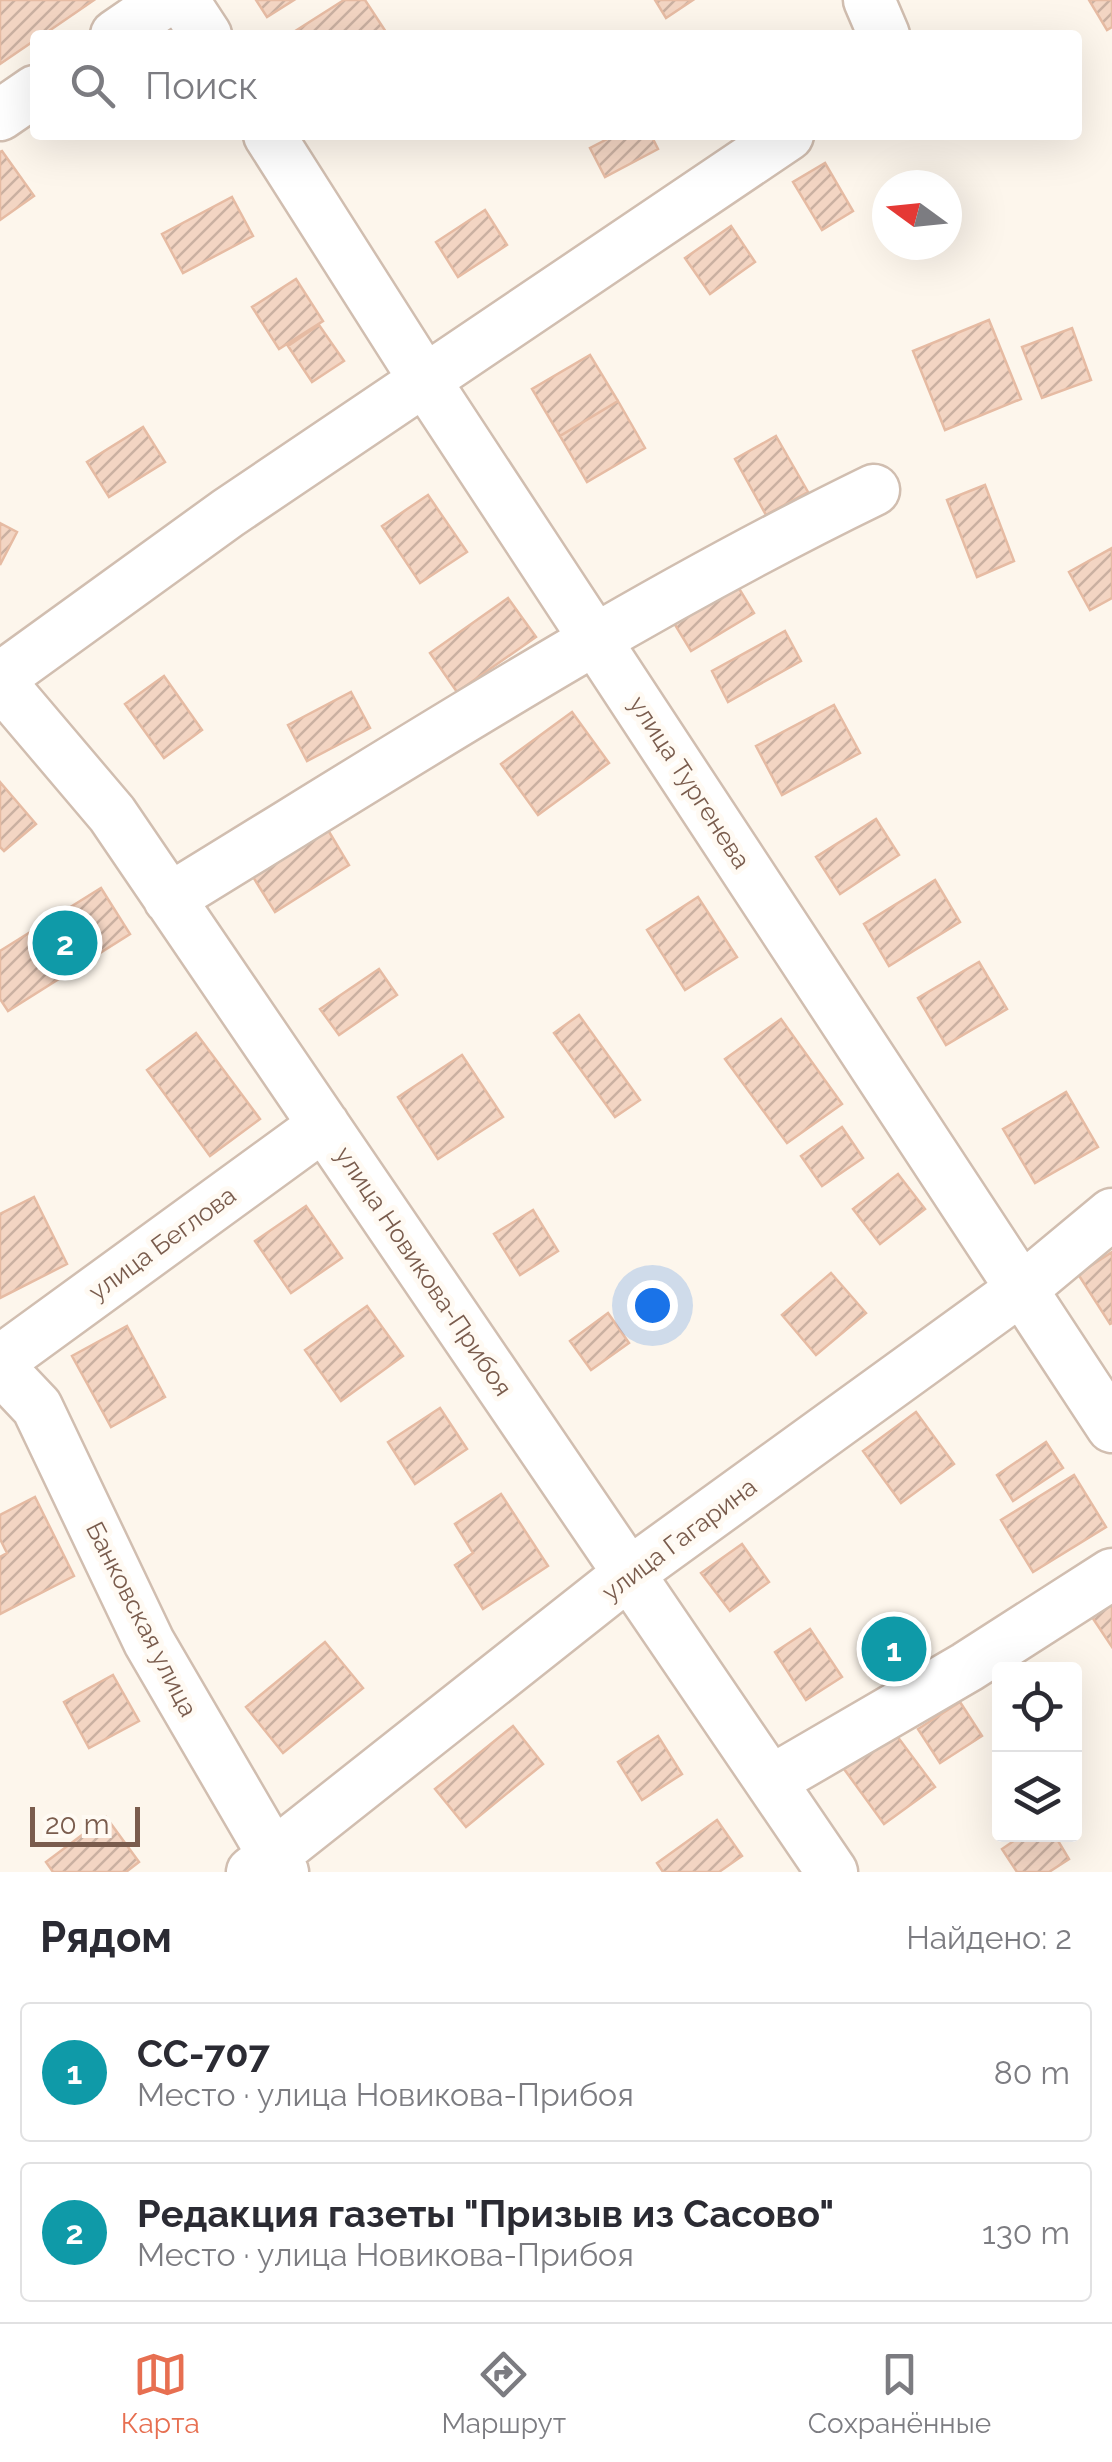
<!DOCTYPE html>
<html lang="ru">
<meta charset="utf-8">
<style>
:root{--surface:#fff;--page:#f7f7f7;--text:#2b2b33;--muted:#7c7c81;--line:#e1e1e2;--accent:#e76f51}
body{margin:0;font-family:Raleway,sans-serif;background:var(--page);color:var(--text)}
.controls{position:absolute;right:30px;bottom:30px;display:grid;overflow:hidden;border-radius:10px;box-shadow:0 10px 40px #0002}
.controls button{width:90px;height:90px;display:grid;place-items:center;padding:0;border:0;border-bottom:2px solid var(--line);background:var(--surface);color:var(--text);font:50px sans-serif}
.compass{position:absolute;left:872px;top:170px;width:90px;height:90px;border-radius:50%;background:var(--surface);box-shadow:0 10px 40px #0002;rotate:285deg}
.scale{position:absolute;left:30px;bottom:25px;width:110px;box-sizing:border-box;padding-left:10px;border:5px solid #7a5c4d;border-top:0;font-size:28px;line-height:35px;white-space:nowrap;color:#7a5c4d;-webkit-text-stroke:8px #fffaf3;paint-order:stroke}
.you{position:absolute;left:652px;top:1305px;width:35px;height:35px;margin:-25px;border:8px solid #fff;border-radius:50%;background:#1a73e8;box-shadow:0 0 0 15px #1a73e833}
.badge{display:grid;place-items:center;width:65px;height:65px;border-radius:50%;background:var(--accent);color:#fff;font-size:32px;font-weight:700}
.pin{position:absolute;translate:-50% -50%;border:5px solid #fff;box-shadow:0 2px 10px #0006}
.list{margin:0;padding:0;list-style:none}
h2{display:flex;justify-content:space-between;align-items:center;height:130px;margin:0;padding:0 40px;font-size:42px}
h2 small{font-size:32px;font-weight:400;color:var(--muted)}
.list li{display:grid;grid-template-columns:65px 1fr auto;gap:30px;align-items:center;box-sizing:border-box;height:140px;margin:0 20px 20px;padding:0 20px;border:2px solid var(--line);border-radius:10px}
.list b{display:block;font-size:38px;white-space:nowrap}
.list p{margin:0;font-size:32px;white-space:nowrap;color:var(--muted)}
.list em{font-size:32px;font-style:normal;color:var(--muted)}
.icon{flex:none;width:55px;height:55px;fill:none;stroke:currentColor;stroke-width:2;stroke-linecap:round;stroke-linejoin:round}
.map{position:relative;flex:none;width:1112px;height:1872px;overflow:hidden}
.search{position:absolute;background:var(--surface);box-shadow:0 10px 40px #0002;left:30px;right:30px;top:30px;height:110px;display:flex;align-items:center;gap:25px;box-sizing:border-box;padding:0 35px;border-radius:10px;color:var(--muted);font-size:38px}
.sheet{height:450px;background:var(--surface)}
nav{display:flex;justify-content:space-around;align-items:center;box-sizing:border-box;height:140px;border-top:2px solid var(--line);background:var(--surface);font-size:28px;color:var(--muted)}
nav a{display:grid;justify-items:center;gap:5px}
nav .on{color:var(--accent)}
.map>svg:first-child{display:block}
</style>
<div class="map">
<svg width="1112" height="1872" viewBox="0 0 1112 1872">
<defs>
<pattern id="building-hatch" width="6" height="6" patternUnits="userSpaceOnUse" patternTransform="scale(2.5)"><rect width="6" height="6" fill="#f3d5c3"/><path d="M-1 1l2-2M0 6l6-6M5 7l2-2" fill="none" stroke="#cab0a1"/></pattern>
</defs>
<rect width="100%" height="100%" fill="#fdf6ec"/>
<!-- building -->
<path fill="url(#building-hatch)" stroke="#e6bba3" stroke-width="2.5" d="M 0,0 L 94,0 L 43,35 L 35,35 L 35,40 L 0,64 Z
M 256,0 L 294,0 L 267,17 Z
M 344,0 L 365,0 L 388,35 L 289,35 Z
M 655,0 L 693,0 L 666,18 Z
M 1089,0 L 1112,0 L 1112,27 L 1107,30 Z
M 615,135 L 651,135 L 658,149 L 605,177 L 590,148 Z
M 2,151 L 34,196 L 0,220 L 0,152 Z
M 825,163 L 853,211 L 822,230 L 793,182 Z
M 232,197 L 253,236 L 183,273 L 162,234 Z
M 485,210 L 507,245 L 458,277 L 436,242 Z
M 731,226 L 755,262 L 710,294 L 685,258 Z
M 296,279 L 323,321 L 279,349 L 252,307 Z
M 989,320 L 1021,399 L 945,430 L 913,351 Z
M 319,325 L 344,361 L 312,382 L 288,346 Z
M 1072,328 L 1091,380 L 1042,398 L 1022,347 Z
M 590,355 L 618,401 L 560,436 L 532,389 Z
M 618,401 L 645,448 L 587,482 L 560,436 Z
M 143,427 L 165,462 L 109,497 L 87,462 Z
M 776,436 L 808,492 L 766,515 L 735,459 Z
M 985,485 L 1014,561 L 977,577 L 947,500 Z
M 428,495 L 467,552 L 420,583 L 382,526 Z
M 0,523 L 17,532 L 0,565 Z
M 1112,548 L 1112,598 L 1090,610 L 1069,572 Z
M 732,577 L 754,613 L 691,651 L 669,615 Z
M 508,598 L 536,637 L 457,692 L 430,653 Z
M 785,631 L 801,661 L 728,702 L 712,671 Z
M 164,676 L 202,730 L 164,758 L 125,704 Z
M 351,692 L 370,728 L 307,761 L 288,725 Z
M 834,705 L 860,753 L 782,795 L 756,746 Z
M 572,712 L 609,763 L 538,815 L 501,764 Z
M 0,782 L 36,824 L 4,851 L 0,847 Z
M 876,819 L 899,855 L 840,894 L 816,857 Z
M 328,830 L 349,865 L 275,912 L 253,877 Z
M 935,880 L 960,922 L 889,966 L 864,924 Z
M 101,888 L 130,934 L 8,1011 L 0,999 L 0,951 Z
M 698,897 L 737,957 L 685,990 L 647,930 Z
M 979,962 L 1007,1009 L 946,1045 L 918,998 Z
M 379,969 L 397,995 L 339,1035 L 320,1009 Z
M 579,1015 L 640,1100 L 615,1117 L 554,1033 Z
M 781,1019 L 842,1104 L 787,1143 L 725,1059 Z
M 196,1033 L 260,1119 L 210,1156 L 147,1070 Z
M 462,1055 L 503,1117 L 438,1159 L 398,1097 Z
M 1066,1092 L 1098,1147 L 1035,1183 L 1003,1129 Z
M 842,1127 L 863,1158 L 822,1186 L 801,1156 Z
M 898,1174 L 925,1209 L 880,1244 L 853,1209 Z
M 34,1197 L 67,1264 L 0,1298 L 0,1214 Z
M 306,1206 L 342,1258 L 291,1293 L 255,1241 Z
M 533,1210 L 558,1251 L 520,1275 L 494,1234 Z
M 1112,1252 L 1112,1323 L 1110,1324 L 1078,1274 Z
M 831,1273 L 866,1313 L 816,1355 L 782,1315 Z
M 367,1306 L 403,1356 L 341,1401 L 305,1350 Z
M 608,1313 L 629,1343 L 591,1370 L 570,1341 Z
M 127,1326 L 165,1397 L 111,1427 L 72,1356 Z
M 440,1408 L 467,1449 L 415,1484 L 388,1442 Z
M 916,1412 L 954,1464 L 901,1503 L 863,1451 Z
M 1046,1442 L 1063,1468 L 1013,1501 L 997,1475 Z
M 1074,1475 L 1106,1527 L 1033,1572 L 1001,1520 Z
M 501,1494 L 548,1566 L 483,1609 L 455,1565 L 473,1553 L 455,1524 Z
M 35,1497 L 74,1576 L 0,1614 L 0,1557 L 7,1553 L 0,1539 L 0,1515 Z
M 742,1544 L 769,1582 L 730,1611 L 701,1573 Z
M 1112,1604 L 1112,1647 L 1092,1617 Z
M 810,1629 L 842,1677 L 806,1700 L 775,1652 Z
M 900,1630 L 913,1652 L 888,1667 L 874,1646 Z
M 325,1642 L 363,1688 L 283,1753 L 246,1707 Z
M 113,1675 L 139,1721 L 89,1748 L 64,1702 Z
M 960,1702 L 982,1736 L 940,1763 L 918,1729 Z
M 513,1726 L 543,1764 L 466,1827 L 435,1789 Z
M 894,1732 L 935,1787 L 884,1824 L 844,1769 Z
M 658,1736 L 682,1774 L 642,1800 L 618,1762 Z
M 106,1817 L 139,1862 L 126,1872 L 53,1872 L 46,1862 Z
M 717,1820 L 742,1856 L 719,1872 L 663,1872 L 657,1863 Z
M 1024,1834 L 1054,1834 L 1069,1859 L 1049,1872 L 1017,1872 L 1002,1849 Z"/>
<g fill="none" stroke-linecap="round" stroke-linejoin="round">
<defs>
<path id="minor" d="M 183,0 L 206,35
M 869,0 L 884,35
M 116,35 L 167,0
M 0,115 L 35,91
M 269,135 L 424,379 L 1112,1427
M 0,678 L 228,513 L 788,135
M 0,682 L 112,814 L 832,1872
M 169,899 C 401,757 629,609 874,490
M 0,1361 L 324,1125
M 0,1368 L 37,1407 L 149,1642 L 283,1872
M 771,1781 L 967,1667 L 1112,1574
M 252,1872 L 631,1572 L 1023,1288 L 1112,1214"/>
</defs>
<!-- minor casing -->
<use href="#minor" stroke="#d1beb0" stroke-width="55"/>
<!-- minor -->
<use href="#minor" stroke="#fff" stroke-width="50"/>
</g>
<g text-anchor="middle" stroke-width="10" stroke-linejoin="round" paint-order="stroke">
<!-- street labels -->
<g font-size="25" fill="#7a5c4d" stroke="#fffaf3">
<text transform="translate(690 782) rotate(57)" y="9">улица Тургенева</text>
<text transform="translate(162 1243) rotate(-36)" y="9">улица Беглова</text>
<text transform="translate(424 1271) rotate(56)" y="9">улица Новикова-Прибоя</text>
<text transform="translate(679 1539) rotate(-37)" y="9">улица Гагарина</text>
<text transform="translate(142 1619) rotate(63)" y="9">Банковская улица</text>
</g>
</g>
</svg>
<div class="controls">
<button><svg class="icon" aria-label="locate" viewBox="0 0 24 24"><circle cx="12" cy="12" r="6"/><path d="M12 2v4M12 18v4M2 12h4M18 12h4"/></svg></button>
<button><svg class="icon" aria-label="layers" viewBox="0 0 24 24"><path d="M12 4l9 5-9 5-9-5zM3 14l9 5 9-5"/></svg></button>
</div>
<svg class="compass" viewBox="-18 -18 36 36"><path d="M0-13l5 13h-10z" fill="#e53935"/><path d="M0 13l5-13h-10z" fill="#7c7c81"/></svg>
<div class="scale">20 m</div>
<div class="you"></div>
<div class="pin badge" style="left:894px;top:1649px;background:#0f9aa8">1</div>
<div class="pin badge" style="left:65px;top:943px;background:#0f9aa8">2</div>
<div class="search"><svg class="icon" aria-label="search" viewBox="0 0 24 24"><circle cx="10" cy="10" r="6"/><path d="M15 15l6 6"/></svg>Поиск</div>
</div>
<section class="sheet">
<h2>Рядом<small>Найдено: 2</small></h2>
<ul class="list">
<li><span class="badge" style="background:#0f9aa8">1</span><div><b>СС-707</b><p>Место · улица Новикова-Прибоя</p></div><em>80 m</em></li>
<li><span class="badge" style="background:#0f9aa8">2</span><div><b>Редакция газеты &quot;Призыв из Сасово&quot;</b><p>Место · улица Новикова-Прибоя</p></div><em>130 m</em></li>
</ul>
</section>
<nav>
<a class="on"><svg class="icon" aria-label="map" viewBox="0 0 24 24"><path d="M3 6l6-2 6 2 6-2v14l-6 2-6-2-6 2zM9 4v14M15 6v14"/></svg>Карта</a>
<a><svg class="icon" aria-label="directions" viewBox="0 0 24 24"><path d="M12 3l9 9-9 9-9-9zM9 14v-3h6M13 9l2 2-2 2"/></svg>Маршрут</a>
<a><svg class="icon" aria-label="saved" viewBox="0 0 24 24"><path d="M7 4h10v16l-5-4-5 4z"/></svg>Сохранённые</a>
</nav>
